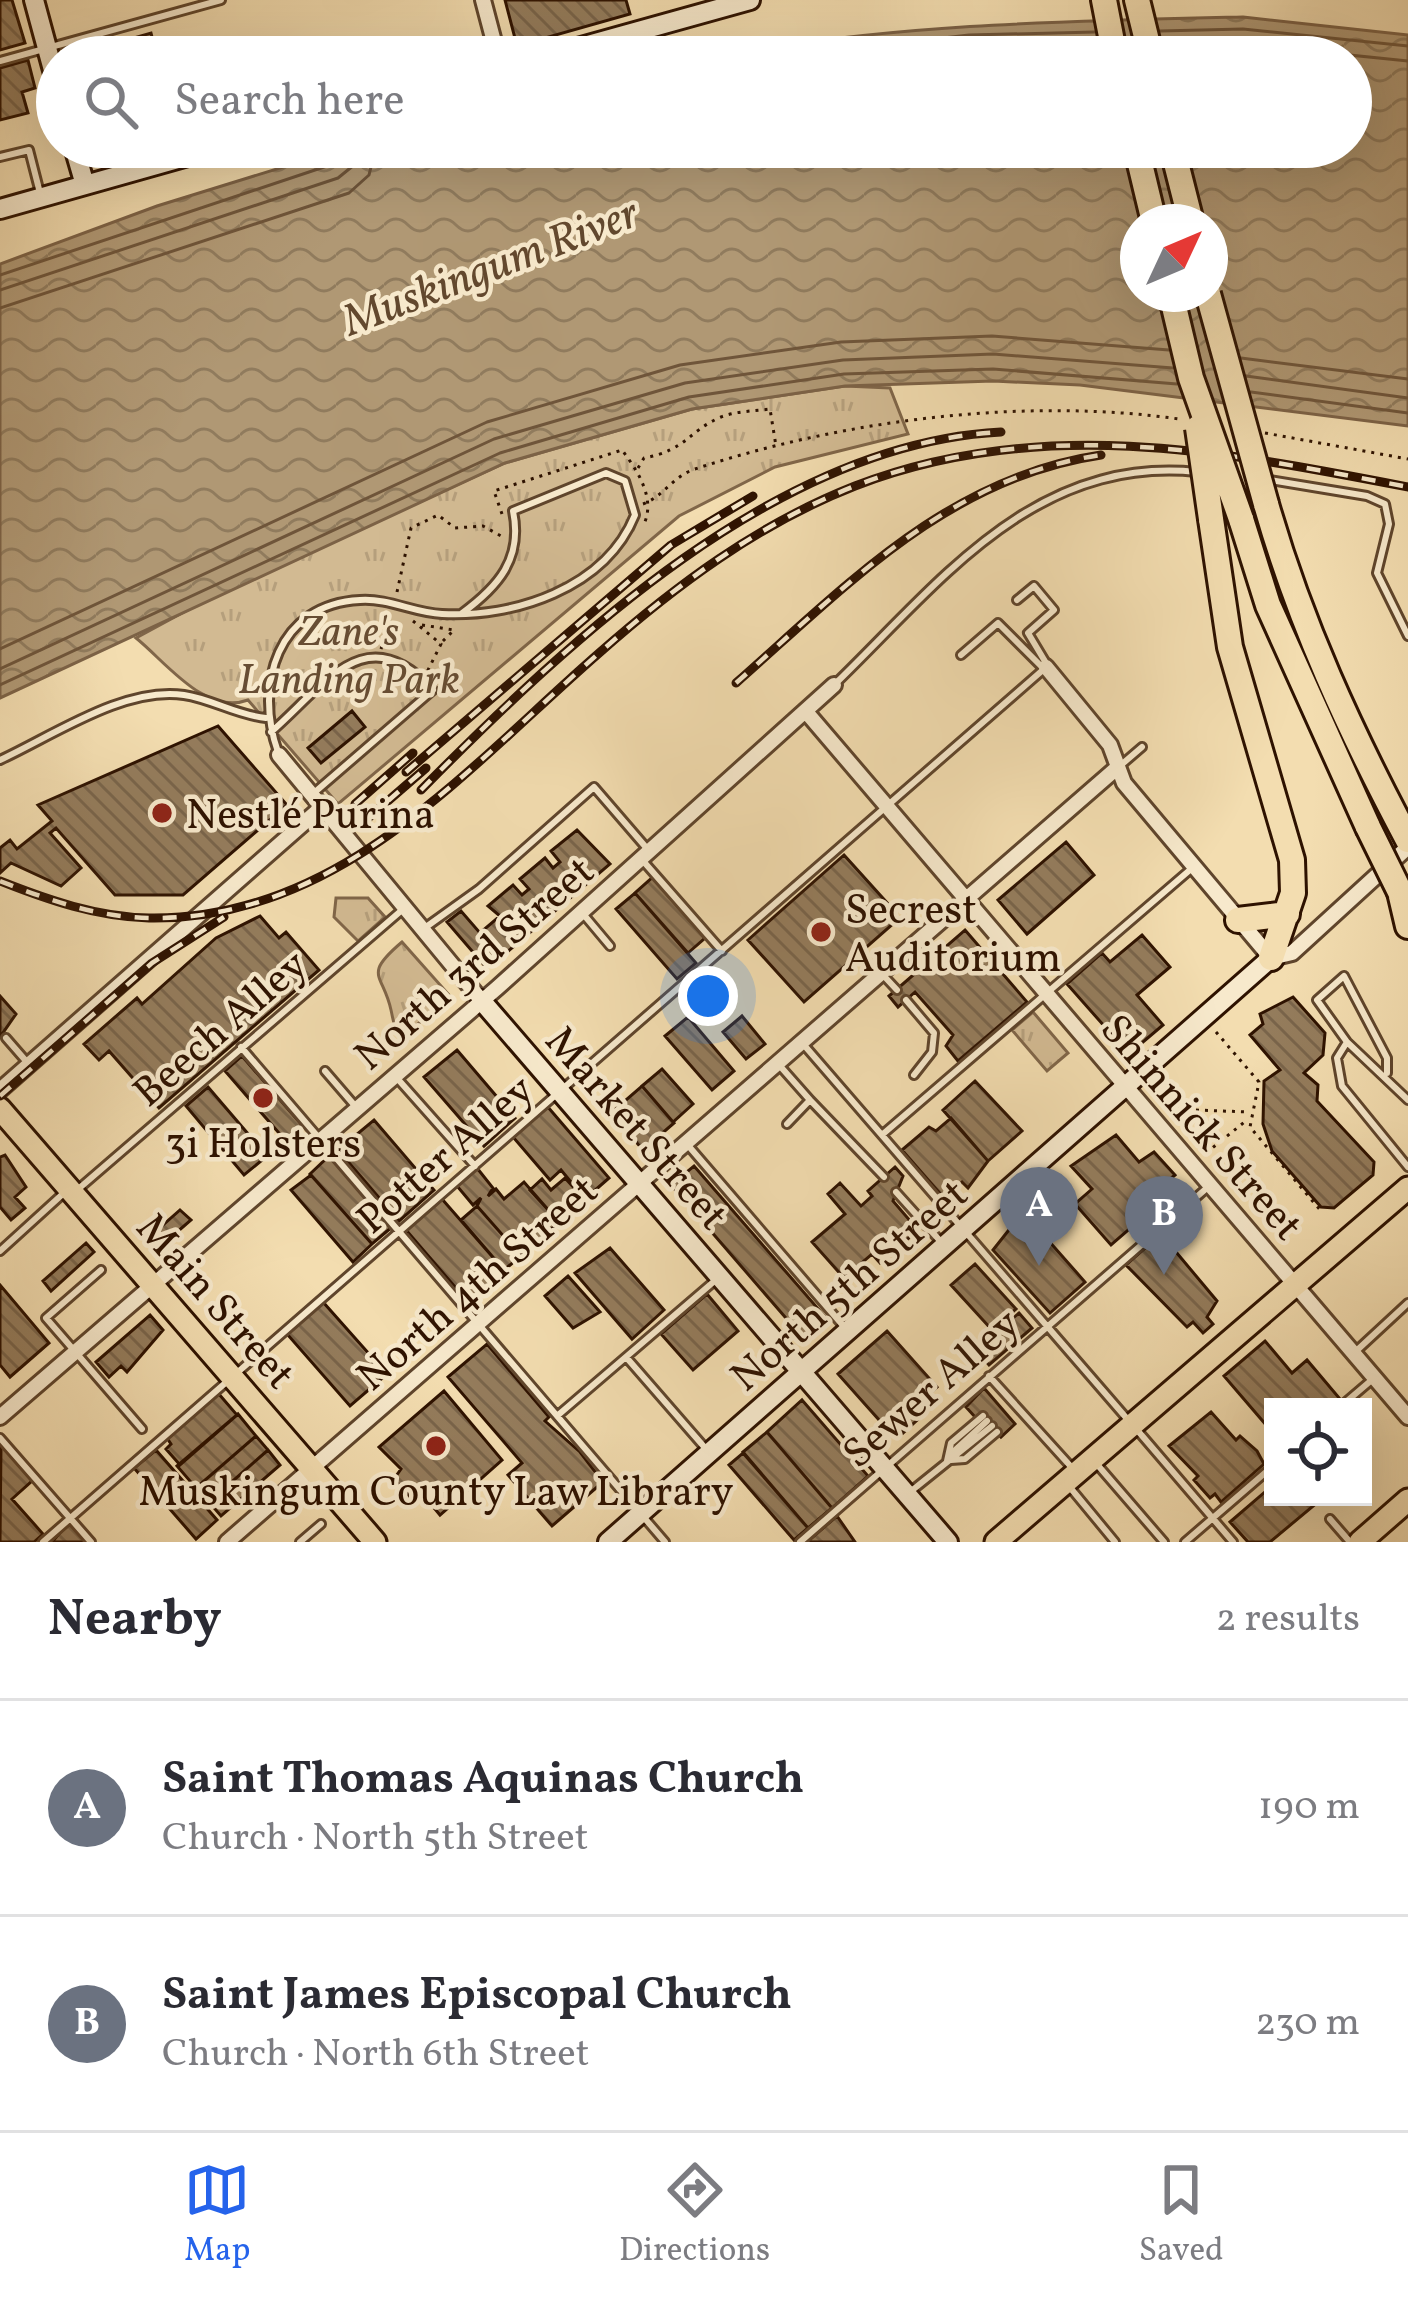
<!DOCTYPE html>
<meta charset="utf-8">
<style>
:root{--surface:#fff;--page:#f7f7f7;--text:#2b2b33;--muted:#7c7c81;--line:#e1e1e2;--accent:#2563eb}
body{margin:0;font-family:Vollkorn,serif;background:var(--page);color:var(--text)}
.controls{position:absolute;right:36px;bottom:36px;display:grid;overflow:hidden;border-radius:0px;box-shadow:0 12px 48px #0002}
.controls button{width:108px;height:108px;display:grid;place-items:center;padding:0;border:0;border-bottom:3px solid var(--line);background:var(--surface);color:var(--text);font:60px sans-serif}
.compass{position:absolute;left:1120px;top:204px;width:108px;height:108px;border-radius:50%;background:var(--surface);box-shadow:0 12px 48px #0002;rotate:46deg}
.you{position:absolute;left:708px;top:996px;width:42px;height:42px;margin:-30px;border:9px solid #fff;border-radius:50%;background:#1a73e8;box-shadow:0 0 0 18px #1a73e833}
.badge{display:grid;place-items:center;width:78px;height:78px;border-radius:50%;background:var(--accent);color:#fff;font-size:39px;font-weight:700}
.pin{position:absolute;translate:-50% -99px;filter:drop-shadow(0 3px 6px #0008)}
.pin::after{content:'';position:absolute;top:63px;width:42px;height:36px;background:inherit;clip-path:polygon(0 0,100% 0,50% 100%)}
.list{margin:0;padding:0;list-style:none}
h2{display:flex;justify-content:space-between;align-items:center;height:156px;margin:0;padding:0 48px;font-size:51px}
h2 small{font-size:39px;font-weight:400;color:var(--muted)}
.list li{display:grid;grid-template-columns:78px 1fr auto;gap:36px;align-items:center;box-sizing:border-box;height:216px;padding:0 48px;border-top:3px solid var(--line)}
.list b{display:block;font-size:45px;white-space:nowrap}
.list p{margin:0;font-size:39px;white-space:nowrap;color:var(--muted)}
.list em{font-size:39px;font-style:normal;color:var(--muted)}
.icon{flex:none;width:66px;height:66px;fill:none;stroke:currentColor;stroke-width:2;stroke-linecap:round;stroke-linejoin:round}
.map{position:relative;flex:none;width:1408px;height:1542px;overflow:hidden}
.search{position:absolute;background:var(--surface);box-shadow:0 12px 48px #0002;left:36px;right:36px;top:36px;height:132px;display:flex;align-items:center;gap:30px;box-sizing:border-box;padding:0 42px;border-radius:66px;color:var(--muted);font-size:45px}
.sheet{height:588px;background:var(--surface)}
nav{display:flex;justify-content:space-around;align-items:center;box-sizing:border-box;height:168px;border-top:3px solid var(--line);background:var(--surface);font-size:33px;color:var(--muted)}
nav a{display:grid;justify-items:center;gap:6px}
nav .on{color:var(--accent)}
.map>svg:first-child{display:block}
</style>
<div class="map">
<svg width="1408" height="1542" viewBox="0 0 1408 1542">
<defs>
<pattern id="park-tufts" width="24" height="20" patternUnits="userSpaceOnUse" patternTransform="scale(3)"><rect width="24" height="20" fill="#d2ba92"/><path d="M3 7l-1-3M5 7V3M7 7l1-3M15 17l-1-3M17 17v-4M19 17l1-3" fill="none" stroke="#b59f7c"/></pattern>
<pattern id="water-waves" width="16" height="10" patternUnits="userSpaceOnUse" patternTransform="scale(3)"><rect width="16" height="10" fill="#b09874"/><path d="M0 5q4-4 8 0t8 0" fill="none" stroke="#907b5d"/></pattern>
<pattern id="building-back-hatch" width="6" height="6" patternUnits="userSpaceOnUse" patternTransform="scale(3)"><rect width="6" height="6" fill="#947c5c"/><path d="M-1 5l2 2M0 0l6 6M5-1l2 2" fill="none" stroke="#79644a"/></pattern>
</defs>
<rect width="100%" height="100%" fill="#f3ddb0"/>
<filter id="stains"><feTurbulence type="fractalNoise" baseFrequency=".00167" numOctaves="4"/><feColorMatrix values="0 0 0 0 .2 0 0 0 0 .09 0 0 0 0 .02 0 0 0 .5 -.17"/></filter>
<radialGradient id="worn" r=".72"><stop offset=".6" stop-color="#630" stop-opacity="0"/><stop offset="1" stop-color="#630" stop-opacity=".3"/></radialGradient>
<!-- park -->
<path fill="url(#park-tufts)" stroke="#806649" stroke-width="3" d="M 845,386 L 890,388 L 908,434 L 775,467 L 679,516 L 338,804 L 248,700 C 205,716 165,661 136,638 L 221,592 L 505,463 L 692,409 Z
M 336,898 L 368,898 L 385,917 L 358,941 L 334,917 Z
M 402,942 L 450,996 L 403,1037 C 393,1026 394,1023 391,1010 C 383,973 362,976 402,942 Z
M 1033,1012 L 1068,1053 L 1047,1071 L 1012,1030 Z"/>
<!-- water -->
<path fill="url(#water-waves)" stroke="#7c6246" stroke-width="3" fill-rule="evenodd" d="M 1243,17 L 1408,35 L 1408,426 L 1080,385 L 993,381 L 845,386 L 692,409 L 505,463 L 0,698 L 0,264 L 157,206 L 348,147 L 1351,147 L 1351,57 L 715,57 C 890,24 1065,21 1243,17 ZM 1138,222 L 1210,222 L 1210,294 L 1138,294 Z"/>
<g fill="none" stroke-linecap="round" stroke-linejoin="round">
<!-- shore -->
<path stroke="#6f553a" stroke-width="3" d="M 1160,31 L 1243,29 L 1408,46
M 1164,46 L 1242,44 L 1408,61
M 780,57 L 969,35 L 1095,32
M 899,57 L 1098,47
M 0,275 L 333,164 L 343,147
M 0,290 L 338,178 L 354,165 L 358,147
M 0,308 L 349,193 L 369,175 L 376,147
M 1241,358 L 1408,379
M 1246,376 L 1408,398
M 1251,392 L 1408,413
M 0,649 L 487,422 L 680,365 L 841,342 L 992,336 L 1169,350
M 0,669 L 494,439 L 685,383 L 843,360 L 993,354 L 1173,368
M 0,685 L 500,453 L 689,397 L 844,374 L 993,369 L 1177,384"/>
</g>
<!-- building -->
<path fill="url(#building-back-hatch)" stroke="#2e1200" stroke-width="3" d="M 0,0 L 12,0 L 25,43 L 0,50 Z
M 505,0 L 626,0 L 630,14 L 517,46 Z
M 151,33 L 157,57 L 120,57 L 116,43 Z
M 28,60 L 35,88 L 22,92 L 28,113 L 0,120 L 0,68 Z
M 352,711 L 365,727 L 321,763 L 308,748 Z
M 218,726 L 287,805 L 183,895 L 115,895 L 56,828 L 50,833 L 81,868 L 61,886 L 11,863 L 0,873 L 0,848 L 10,840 L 17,849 L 52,821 L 38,805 Z
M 577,830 L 610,864 L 493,964 L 484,965 L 447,922 L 461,911 L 480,933 L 500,916 L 488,906 L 513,885 L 522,895 L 529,889 L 520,879 L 545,858 L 553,868 L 560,862 L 551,851 Z
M 1066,842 L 1094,875 L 1027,934 L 998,900 Z
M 844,855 L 890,906 L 894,923 L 804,1002 L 748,940 Z
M 653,877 L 705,938 L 688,953 L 635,893 Z
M 635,893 L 696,963 L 677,979 L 616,909 Z
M 260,916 L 279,938 L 286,932 L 319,970 L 159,1108 L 109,1051 L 99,1060 L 84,1044 L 137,998 L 142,1004 L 216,938 Z
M 965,930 L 1027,1002 L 958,1061 L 946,1046 L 953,1035 L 915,992 L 898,1007 L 889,996 Z
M 1142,935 L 1170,967 L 1137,995 L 1163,1025 L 1129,1054 L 1067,984 L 1102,953 L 1110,962 Z
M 0,996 L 16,1014 L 0,1037 Z
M 1293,997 L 1325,1033 L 1323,1055 L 1304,1073 L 1318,1085 L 1317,1101 L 1374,1162 L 1373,1175 L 1334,1208 L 1321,1207 L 1272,1151 L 1263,1124 L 1264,1081 L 1280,1070 L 1250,1035 L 1263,1024 L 1260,1014 Z
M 742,1016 L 765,1044 L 746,1059 L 723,1032 Z
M 688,1017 L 734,1071 L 712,1090 L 665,1036 Z
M 457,1050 L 515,1118 L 484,1146 L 424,1077 Z
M 242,1056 L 302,1125 L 285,1140 L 225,1071 Z
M 662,1069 L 693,1104 L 673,1122 L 642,1086 Z
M 975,1081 L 1022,1131 L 988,1161 L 943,1110 Z
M 642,1086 L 674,1123 L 643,1150 L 611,1113 Z
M 208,1087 L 267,1156 L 244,1175 L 186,1106 Z
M 547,1106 L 609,1178 L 585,1199 L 561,1170 L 550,1180 L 513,1137 Z
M 951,1118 L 988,1161 L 968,1188 L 962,1182 L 944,1198 L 902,1150 L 929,1127 L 936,1131 Z
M 374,1120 L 434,1190 L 399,1221 L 338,1150 Z
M 1116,1135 L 1139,1162 L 1154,1152 L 1175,1175 L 1169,1180 L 1190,1196 L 1154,1227 L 1143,1233 L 1135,1224 L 1111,1245 L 1075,1204 L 1092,1189 L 1071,1166 Z
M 5,1155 L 26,1187 L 15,1197 L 25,1208 L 11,1220 L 0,1207 L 0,1157 Z
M 329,1156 L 392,1227 L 372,1244 L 310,1174 Z
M 694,1166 L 827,1319 L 804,1339 L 671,1185 Z
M 895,1167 L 903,1176 L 893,1201 L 918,1230 L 880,1263 L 872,1254 L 844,1278 L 812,1242 L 845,1214 L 828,1194 L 840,1183 L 861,1206 L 872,1196 L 868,1191 Z
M 477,1168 L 493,1188 L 488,1196 L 496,1189 L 504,1199 L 524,1182 L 559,1222 L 521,1256 L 477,1206 L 481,1198 L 473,1205 L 457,1186 Z
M 311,1175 L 372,1244 L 353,1262 L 291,1190 Z
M 565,1178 L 585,1200 L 559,1222 L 530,1190 L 542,1179 L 551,1190 Z
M 442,1199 L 504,1270 L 468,1302 L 406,1230 Z
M 477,1206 L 521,1256 L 504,1270 L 461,1220 Z
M 180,1210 L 191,1220 L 154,1252 L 145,1241 Z
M 1016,1221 L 1024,1231 L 1033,1223 L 1085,1282 L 1050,1313 L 993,1250 Z
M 1161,1234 L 1217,1301 L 1207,1317 L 1213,1324 L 1203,1333 L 1193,1322 L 1187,1327 L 1126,1265 Z
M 86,1243 L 94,1252 L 51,1291 L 43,1281 Z
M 610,1248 L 664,1310 L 632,1339 L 575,1273 Z
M 975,1264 L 1016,1309 L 992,1330 L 951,1285 Z
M 568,1276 L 600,1312 L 573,1328 L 545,1296 Z
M 0,1285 L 49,1343 L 10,1377 L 0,1365 Z
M 707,1294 L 738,1331 L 693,1370 L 661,1334 Z
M 323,1302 L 387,1374 L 350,1406 L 287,1334 Z
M 1019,1313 L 1032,1328 L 989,1365 L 976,1350 Z
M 150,1315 L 163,1330 L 127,1372 L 121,1366 L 109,1377 L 96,1362 Z
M 887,1331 L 937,1387 L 920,1402 L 927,1411 L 903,1433 L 895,1423 L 888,1430 L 838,1374 Z
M 1265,1341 L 1292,1373 L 1307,1360 L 1340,1399 L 1330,1407 L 1273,1407 L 1273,1433 L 1224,1376 Z
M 487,1344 L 549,1417 L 545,1421 L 580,1452 L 603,1482 L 552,1526 L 508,1475 L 522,1463 L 448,1377 Z
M 984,1388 L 1015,1424 L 1001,1437 L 981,1414 L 975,1417 L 966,1407 Z
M 444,1391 L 502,1460 L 440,1515 L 420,1491 L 411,1498 L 394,1479 L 401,1469 L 379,1447 Z
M 218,1393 L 237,1415 L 180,1465 L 166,1449 L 171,1444 L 167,1438 Z
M 802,1400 L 868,1476 L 832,1508 L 767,1432 Z
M 1211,1412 L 1236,1440 L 1240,1436 L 1257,1451 L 1264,1464 L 1221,1502 L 1215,1494 L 1210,1498 L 1194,1480 L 1198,1476 L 1169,1446 Z
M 238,1414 L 256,1436 L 196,1488 L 177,1466 Z
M 767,1432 L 832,1508 L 808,1528 L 743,1452 Z
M 256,1436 L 268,1450 L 209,1502 L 196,1488 Z
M 1,1443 L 33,1480 L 12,1499 L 43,1534 L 34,1542 L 0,1542 Z
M 156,1450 L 217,1520 L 196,1539 L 134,1468 Z
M 268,1450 L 280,1465 L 221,1516 L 209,1502 Z
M 743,1453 L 808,1528 L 794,1540 L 729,1465 Z
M 1273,1485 L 1273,1497 L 1324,1497 L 1270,1542 L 1248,1542 L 1230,1522 Z
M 837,1516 L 855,1542 L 807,1542 Z
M 71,1520 L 90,1542 L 52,1542 Z"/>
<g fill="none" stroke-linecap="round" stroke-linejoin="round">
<defs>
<path id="lane" d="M 0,61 L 221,0
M 0,157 L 29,150 L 40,193
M 1264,479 L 1367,496 L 1385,504 L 1389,524 L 1377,573 L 1408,636
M 1017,600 L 1034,586 L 1054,610 L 1028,633 L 1046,663
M 961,655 L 998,623 L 1042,667
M 836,683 C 941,581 1034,456 1197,472
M 271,732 C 325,685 366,616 433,690 L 315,792
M 278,752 C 254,685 277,604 360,600 C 389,598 414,613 442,614 C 513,618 605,589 635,515 L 625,481 L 606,473 L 513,511 C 523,559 498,587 461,614
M 0,760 C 54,735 125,686 184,695 C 212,699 236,715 266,718
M 1121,765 L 1142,747
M 644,862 L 722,951
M 584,915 L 610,946
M 426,927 L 479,889 L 594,787 L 650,852
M 883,975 L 897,990
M 906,1000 L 934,1033 L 932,1052 L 914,1075
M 6,1038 L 26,1061
M 1347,1042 L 1317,1000 L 1344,976 L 1387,1058 L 1387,1073
M 804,1045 L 1129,1421
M 241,1047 L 665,1542
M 780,1066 L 810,1100 L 787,1124
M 325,1071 L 356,1107
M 396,1077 L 475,1166
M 810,1100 L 884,1177
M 1408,1100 L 1347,1042 L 1337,1058 L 1342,1086 L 1408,1167
M 883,1134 L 1191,869
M 686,1143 L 846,1329
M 76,1191 L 402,910
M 896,1192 L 942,1243
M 0,1251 L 66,1191
M 101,1270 L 46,1318 L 142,1429
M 1354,1353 L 1408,1303
M 626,1357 L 706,1449
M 989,1376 L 1074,1470
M 1340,1407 L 1374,1378
M 557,1416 L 718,1278
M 1138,1431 L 1233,1542
M 0,1438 L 91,1542
M 952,1453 L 987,1421
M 951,1460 L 965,1459 L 997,1432
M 947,1461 L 951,1443 L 983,1416
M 1095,1462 L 1164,1542
M 1068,1485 L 1115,1542
M 910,1492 L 992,1426
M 1330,1519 L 1350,1542
M 43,1542 L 1044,669
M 300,1542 L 321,1524
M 800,1542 L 1208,1187
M 1185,1542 L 1273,1466"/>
<path id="street" d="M 483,0 L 498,57
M 1046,667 L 1110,745 L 1124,783 L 1271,958 L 1292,953 L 1408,847
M 808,714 L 1408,1417
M 279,755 L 481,1000
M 0,1090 L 322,807
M 0,1417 L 497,988 L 834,685
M 227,1542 L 1118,767"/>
<path id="secondary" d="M 34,0 L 57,85
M 545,57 L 750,0
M 74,147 L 85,185
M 0,209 L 220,147
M 481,1000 L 948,1542
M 608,1542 L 1271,958"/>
<path id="primary" d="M 0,1109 L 375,1542
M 996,1542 L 1408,1188
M 1360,1542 L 1408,1500"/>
<path id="highway" d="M 1104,0 L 1115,57
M 1137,0 L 1151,57
M 1136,147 L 1154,222
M 1172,147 L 1191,222
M 1266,504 C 1300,623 1350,731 1408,840
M 1211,519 L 1230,647 L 1292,860 L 1293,893 L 1271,958
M 1241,519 L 1268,605 L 1368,827
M 1400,892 L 1408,926
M 1238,920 L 1287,914"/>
</defs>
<!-- lane casing -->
<use href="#lane" stroke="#5f452c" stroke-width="12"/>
<!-- street casing -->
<use href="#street" stroke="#5f452c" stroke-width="20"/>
<!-- secondary casing -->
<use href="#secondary" stroke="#2e1200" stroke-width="24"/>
<!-- primary casing -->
<use href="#primary" stroke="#2e1200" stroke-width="27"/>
<!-- highway casing -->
<use href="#highway" stroke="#2e1200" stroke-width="30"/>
<!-- path -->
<path stroke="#2e1200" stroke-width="3" stroke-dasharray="3 6" stroke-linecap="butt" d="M 1265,433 L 1408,459
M 638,468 L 644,458 C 687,450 688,431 721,417 C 736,411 755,411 770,409 L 776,446
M 643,504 C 663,497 673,476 695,469 C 844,420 1023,397 1179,419
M 502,514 L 494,491 L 622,450 C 637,470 656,498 644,524
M 397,592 L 411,528 L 438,515 L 455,528 L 483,526 L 501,536
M 413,621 L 441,644 L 427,672
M 422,625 L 454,630 L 442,642
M 301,640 L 322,623
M 381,649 L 392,615
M 1216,1032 L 1259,1082 L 1250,1127 L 1321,1211
M 1169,1109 L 1249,1112
M 1206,1153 L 1247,1120"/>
<!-- lane -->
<use href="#lane" stroke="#f7e9cc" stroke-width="6"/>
<!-- street -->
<use href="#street" stroke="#f7e9cc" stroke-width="14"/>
<!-- secondary -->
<use href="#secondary" stroke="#f7e9cc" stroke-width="18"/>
<!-- primary -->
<use href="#primary" stroke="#f3ddb0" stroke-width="21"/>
<!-- highway -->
<use href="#highway" stroke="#f3ddb0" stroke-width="24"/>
<defs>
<path id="rail" d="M 736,683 C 846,586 949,477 1101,455
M 406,772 L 671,545 L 753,496
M 421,790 C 570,639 778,443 1001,432
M 355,804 L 413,753
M 367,819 L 426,768
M 0,881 C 48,900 97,917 149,918 C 339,921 466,769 598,654 C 675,586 758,524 855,486 C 1038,415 1222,451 1408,487
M 0,1096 L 152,963 L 224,917"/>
</defs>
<!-- rail casing -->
<use href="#rail" stroke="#2e1200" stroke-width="9"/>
<!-- rail -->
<use href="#rail" stroke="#f7e9cc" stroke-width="4.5" stroke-dasharray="14" stroke-linecap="butt"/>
<defs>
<path id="highway-bridge" d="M 1171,294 L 1191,378 L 1241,519
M 1208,294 L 1266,504
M 1198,428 L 1211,519
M 1368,827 L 1400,892"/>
</defs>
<!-- highway-bridge casing -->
<use href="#highway-bridge" stroke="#2e1200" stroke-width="30" stroke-linecap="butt"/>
<!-- highway-bridge -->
<use href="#highway-bridge" stroke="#f3ddb0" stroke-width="24"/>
</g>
<!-- markers -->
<g fill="#8f2418" stroke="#f7e9cc" stroke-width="4.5">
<circle cx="162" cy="813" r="12"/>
<circle cx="821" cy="932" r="12"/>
<circle cx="263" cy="1098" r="12"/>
<circle cx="436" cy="1446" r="12"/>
</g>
<g text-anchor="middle" stroke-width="9" stroke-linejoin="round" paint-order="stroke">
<!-- park labels -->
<g font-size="42" font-style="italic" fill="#674d33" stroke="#f7e9cc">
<text x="349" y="645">Zane's<tspan x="349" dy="48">Landing Park</tspan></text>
</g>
<!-- poi labels -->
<g font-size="42" fill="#2e1200" stroke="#f7e9cc" text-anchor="start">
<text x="186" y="828">Nestlé Purina</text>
<text x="845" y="923">Secrest<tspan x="845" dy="48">Auditorium</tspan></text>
<text x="263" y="1157" text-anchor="middle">3i Holsters</text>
<text x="436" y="1505" text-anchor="middle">Muskingum County Law Library</text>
</g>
<!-- street labels -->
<g font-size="42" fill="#2e1200" stroke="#f7e9cc">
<text transform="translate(473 962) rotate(-41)" y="15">North 3rd Street</text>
<text transform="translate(219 1027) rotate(-41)" y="15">Beech Alley</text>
<text transform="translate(1203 1126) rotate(49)" y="15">Shinnick Street</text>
<text transform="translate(638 1127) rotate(49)" y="15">Market Street</text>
<text transform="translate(444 1153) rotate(-41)" y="15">Potter Alley</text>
<text transform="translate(476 1282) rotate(-41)" y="15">North 4th Street</text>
<text transform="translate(848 1284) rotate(-41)" y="15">North 5th Street</text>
<text transform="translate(217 1300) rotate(49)" y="15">Main Street</text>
<text transform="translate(930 1387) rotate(-41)" y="15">Sewer Alley</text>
</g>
<!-- water labels -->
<g font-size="45" font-style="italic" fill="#62482e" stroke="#f7e9cc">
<text transform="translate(490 265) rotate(-21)" y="16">Muskingum River</text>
</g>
</g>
<rect width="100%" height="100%" filter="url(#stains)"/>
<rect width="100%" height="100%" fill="url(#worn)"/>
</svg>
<div class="controls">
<button><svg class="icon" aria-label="locate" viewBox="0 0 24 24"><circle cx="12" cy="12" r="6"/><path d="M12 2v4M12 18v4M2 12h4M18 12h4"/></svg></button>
</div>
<svg class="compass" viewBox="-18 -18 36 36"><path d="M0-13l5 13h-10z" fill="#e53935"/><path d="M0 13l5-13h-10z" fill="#7c7c81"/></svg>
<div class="you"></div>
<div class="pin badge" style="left:1039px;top:1266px;background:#6b7280">A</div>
<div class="pin badge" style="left:1164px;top:1275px;background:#6b7280">B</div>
<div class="search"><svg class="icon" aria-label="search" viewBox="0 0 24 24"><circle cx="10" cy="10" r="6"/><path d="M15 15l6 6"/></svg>Search here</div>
</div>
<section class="sheet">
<h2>Nearby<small>2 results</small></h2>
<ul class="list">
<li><span class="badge" style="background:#6b7280">A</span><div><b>Saint Thomas Aquinas Church</b><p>Church · North 5th Street</p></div><em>190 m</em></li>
<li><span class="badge" style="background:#6b7280">B</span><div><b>Saint James Episcopal Church</b><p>Church · North 6th Street</p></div><em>230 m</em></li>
</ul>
</section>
<nav>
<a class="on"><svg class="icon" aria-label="map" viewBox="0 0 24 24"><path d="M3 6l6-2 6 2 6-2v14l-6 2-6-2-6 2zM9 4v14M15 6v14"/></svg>Map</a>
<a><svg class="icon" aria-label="directions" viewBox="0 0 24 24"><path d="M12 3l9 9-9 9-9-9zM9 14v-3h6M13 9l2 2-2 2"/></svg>Directions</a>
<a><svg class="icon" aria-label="saved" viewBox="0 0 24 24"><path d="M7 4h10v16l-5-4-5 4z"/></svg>Saved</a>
</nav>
